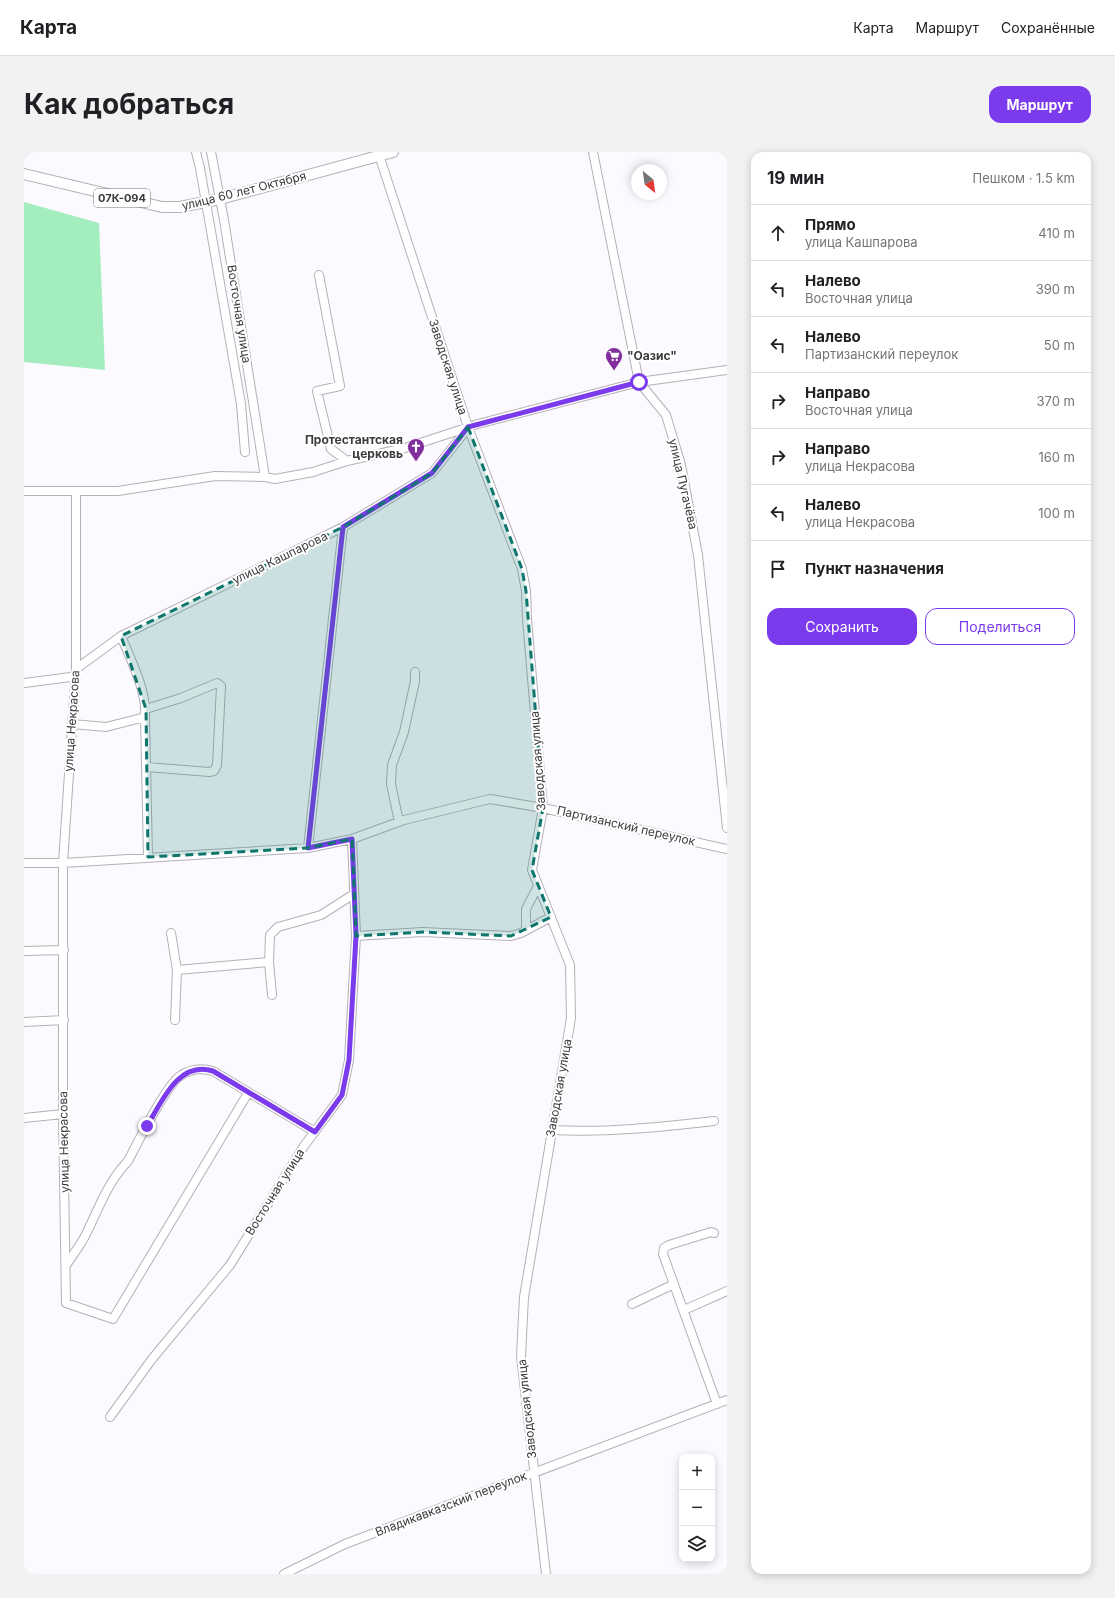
<!DOCTYPE html>
<html lang="ru">
<meta charset="utf-8">
<style>
:root{--surface:#fff;--page:#f2f2f2;--text:#202124;--muted:#757577;--line:#e0e0e0;--accent:#7c3aed}
body{margin:0;font-family:Inter,sans-serif;background:var(--page);color:var(--text)}
.controls{position:absolute;right:12px;bottom:12px;display:grid;overflow:hidden;border-radius:8px;box-shadow:0 2px 10px #0003}
.controls button{width:36px;height:36px;display:grid;place-items:center;padding:0;border:0;border-bottom:1px solid var(--line);background:var(--surface);color:var(--text);font:20px sans-serif}
.compass{position:absolute;left:607px;top:12px;width:36px;height:36px;border-radius:50%;background:var(--surface);box-shadow:0 2px 10px #0003;rotate:151deg}
.stop{position:absolute;width:12px;height:12px;margin:-9px;border:3px solid #7c3aed;border-radius:50%;background:#fff}
.stop.end{background:#7c3aed;border-color:#fff;box-shadow:0 1px 4px #0008}
.list{margin:0;padding:0;list-style:none}
h2{display:flex;justify-content:space-between;align-items:center;height:52px;margin:0;padding:0 16px;font-size:17px}
h2 small{font-size:13px;font-weight:400;color:var(--muted)}
.list li{display:grid;grid-template-columns:26px 1fr auto;gap:12px;align-items:center;box-sizing:border-box;height:56px;padding:0 16px;border-top:1px solid var(--line)}
.list b{display:block;font-size:15px;white-space:nowrap}
.list p{margin:0;font-size:13px;white-space:nowrap;color:var(--muted)}
.list em{font-size:13px;font-style:normal;color:var(--muted)}
.actions{display:flex;gap:8px;padding:12px 16px}
.actions a{flex:1;padding:9px 0;border:1px solid var(--accent);border-radius:12px;text-align:center;font-size:14px;color:var(--accent)}
.actions .main{background:var(--accent);color:#fff}
.icon{flex:none;width:22px;height:22px;fill:none;stroke:currentColor;stroke-width:2;stroke-linecap:round;stroke-linejoin:round}
.map{position:relative;flex:none;width:703px;height:1422px;overflow:hidden;border-radius:12px}
header{display:flex;align-items:center;gap:24px;box-sizing:border-box;height:56px;padding:0 20px;background:var(--surface);border-bottom:1px solid var(--line)}
header strong{font-size:19px}
nav{display:flex;gap:22px;margin-inline-start:auto;font-size:14px}
.intro{display:flex;align-items:center;justify-content:space-between;box-sizing:border-box;height:96px;padding:0 24px}
h1{margin:0;font-size:28px}
.button{padding:10px 18px;border-radius:12px;background:var(--accent);color:#fff;font-size:14px;font-weight:700}
main{display:flex;gap:24px;padding:0 24px}
aside{flex:1;background:var(--surface);border-radius:12px;box-shadow:0 2px 10px #0003}
.map>svg:first-child{display:block}
</style>
<header>
<strong>Карта</strong>
<nav><a>Карта</a><a>Маршрут</a><a>Сохранённые</a></nav>
</header>
<div class="intro"><h1>Как добраться</h1><a class="button">Маршрут</a></div>
<main>
<div class="map">
<svg width="703" height="1422" viewBox="0 0 703 1422">
<rect width="100%" height="100%" fill="#fcfaff"/>
<!-- green -->
<path fill="#a3edbe" d="M 0,50 L 75,71 L 81,218 L 0,210 Z"/>
<g fill="none" stroke-linecap="round" stroke-linejoin="round">
<defs>
<path id="minor" d="M 172,0 L 176,16 L 217,252 L 221,300
M 187,0 L 200,68 L 241,325
M 354,0 L 444,275 L 498,417 L 502,439 L 503,467 L 519,656 L 508,718 L 546,813 L 547,866 L 500,1145 L 497,1204 L 522,1422
M 569,0 L 615,230 L 642,263 L 657,313 L 674,403 L 703,676
M 295,123 L 316,234 L 293,239 L 307,297 L 323,309
M 0,339 L 94,339 L 191,324 L 241,325 L 251,327 L 289,320 L 323,309 L 381,296 L 454,272 L 615,230 L 703,218
M 52,339 L 52,517 L 39,711 L 39,962 L 42,1151 L 89,1167 L 224,941
M 97,484 C 106,506 123,539 121,563
M 52,517 L 97,484 L 319,375 L 408,321 L 444,276
M 0,531 L 47,525 L 52,522
M 122,557 L 157,546 L 193,531 L 197,534 L 193,613 L 190,619 L 185,620 L 123,615
M 48,572 L 82,575 L 121,565 L 124,705
M 375,670 L 367,632 L 368,613 L 380,580 L 391,529 L 391,520
M 284,696 L 319,375
M 0,711 L 39,711 L 284,696 L 328,687 L 380,668 L 466,647 L 519,656 L 703,697
M 502,778 L 502,757 L 514,734
M 147,781 L 153,818 L 151,868
M 332,784 L 399,780 L 487,784 L 497,781 L 527,765
M 0,799 L 40,798
M 245,810 L 248,843
M 153,818 L 245,810 L 246,783 L 254,775 L 297,763 L 330,742
M 0,870 L 40,868
M 0,966 L 39,962
M 528,978 C 582,981 636,975 690,969
M 690,1081 L 687,1080 L 645,1093 L 640,1096 L 639,1102 L 693,1252
M 43,1112 C 48,1104 55,1095 60,1086 C 74,1059 82,1032 104,1009 C 114,990 141,935 156,924 C 166,917 178,916 189,919 L 291,980
M 608,1152 L 650,1132
M 660,1158 L 703,1139
M 86,1265 L 128,1207 L 206,1113 L 280,994 L 318,943 L 325,908 L 332,784 L 328,687
M 260,1422 L 321,1392 L 703,1248"/>
<path id="major" d="M 0,22 L 138,55 L 156,55 L 196,47 L 369,0"/>
</defs>
<!-- minor casing -->
<use href="#minor" stroke="#b4b0b9" stroke-width="10"/>
<!-- major casing -->
<use href="#major" stroke="#b4b0b9" stroke-width="12"/>
<!-- minor -->
<use href="#minor" stroke="#fff" stroke-width="8"/>
<!-- major -->
<use href="#major" stroke="#fff" stroke-width="10"/>
</g>
<g fill="none" stroke-linecap="round" stroke-linejoin="round">
<!-- route -->
<path stroke="#7c3aed" stroke-width="5" d="M 123,974 C 138,950 154,908 189,919 L 291,980 L 318,943 L 325,908 L 332,784 L 328,687 L 284,696 L 319,375 L 408,321 L 444,275 L 615,230"/>
</g>
<!-- marked area -->
<path fill="#0f766e" fill-opacity="0.2" stroke="#0f766e" stroke-width="3" stroke-dasharray="8 5" stroke-linejoin="round" d="M 444,275 L 498,417 L 502,439 L 519,656 L 508,718 L 527,765 L 487,784 L 399,780 L 332,784 L 328,687 L 284,696 L 124,705 L 122,557 L 97,484 L 319,375 L 408,321 Z"/>
<!-- icons -->
<defs>
<symbol id="supermarket-pin" viewBox="-11 -11 22 30"><path d="M0 17L-7.5 6A9.5 9.5 0 1 1 7.5 6Z" fill="#822e9d" stroke="#fff"/><path d="M-6-5.5h2.5l.6 2H6L4.5 2H-2.5L-4.4-4H-6ZM-1.5 3.2a1.3 1.3 0 1 0 .1 0ZM3 3.2a1.3 1.3 0 1 0 .1 0Z" fill="#fff"/></symbol>
<symbol id="church-pin" viewBox="-11 -11 22 30"><path d="M0 17L-7.5 6A9.5 9.5 0 1 1 7.5 6Z" fill="#822e9d" stroke="#fff"/><path d="M-1.2-6h2.4v3.5h3.3v2.4h-3.3V6h-2.4V-.1h-3.3v-2.4h3.3Z" fill="#fff"/></symbol>
</defs>
<g fill-rule="evenodd">
<use href="#supermarket-pin" x="580" y="194" width="20" height="27"/>
<use href="#church-pin" x="382" y="285" width="20" height="27"/>
</g>
<g text-anchor="middle" stroke-width="4" stroke-linejoin="round" paint-order="stroke">
<!-- shield labels -->
<rect fill="#fff" stroke="#767678" stroke-width="1" x="70" y="37" width="56" height="18" rx="3"/>
<g font-size="11" font-weight="bold" fill="#3c3b3e">
<text x="98" y="50">07К-094</text>
</g>
<!-- street labels -->
<g font-size="12" fill="#3c3b3e" stroke="#fff">
<text transform="translate(220 39) rotate(-14)" y="4">улица 60 лет Октября</text>
<text transform="translate(215 162) rotate(81)" y="4">Восточная улица</text>
<text transform="translate(424 215) rotate(72)" y="4">Заводская улица</text>
<text transform="translate(659 332) rotate(77)" y="4">улица Пугачёва</text>
<text transform="translate(256 406) rotate(-26)" y="4">улица Кашпарова</text>
<text transform="translate(48 569) rotate(-86)" y="4">улица Некрасова</text>
<text transform="translate(514 609) rotate(-94)" y="4">Заводская улица</text>
<text transform="translate(602 674) rotate(13)" y="4">Партизанский переулок</text>
<text transform="translate(535 936) rotate(-80)" y="4">Заводская улица</text>
<text transform="translate(40 990) rotate(-91)" y="4">улица Некрасова</text>
<text transform="translate(251 1040) rotate(-58)" y="4">Восточная улица</text>
<text transform="translate(503 1257) rotate(-96)" y="4">Заводская улица</text>
<text transform="translate(427 1352) rotate(-21)" y="4">Владикавказский переулок</text>
</g>
<!-- poi labels -->
<g font-size="12" font-weight="bold" fill="#3c3b3e" stroke="#fff" text-anchor="start">
<text x="603" y="208">"Оазис"</text>
<text x="379" y="292" text-anchor="end">Протестантская<tspan x="379" dy="14">церковь</tspan></text>
</g>
</g>
</svg>
<div class="controls">
<button>+</button>
<button>−</button>
<button><svg class="icon" aria-label="layers" viewBox="0 0 24 24"><path d="M12 4l9 5-9 5-9-5zM3 14l9 5 9-5"/></svg></button>
</div>
<svg class="compass" viewBox="-18 -18 36 36"><path d="M0-13l5 13h-10z" fill="#e53935"/><path d="M0 13l5-13h-10z" fill="#757577"/></svg>
<div class="stop" style="left:615px;top:230px"></div>
<div class="stop end" style="left:123px;top:974px"></div>
</div>
<aside>
<h2>19 мин<small>Пешком · 1.5 km</small></h2>
<ul class="list">
<li><svg class="icon" aria-label="ahead" viewBox="0 0 24 24"><path d="M12 20V5M6 11l6-6 6 6"/></svg><div><b>Прямо</b><p>улица Кашпарова</p></div><em>410 m</em></li>
<li><svg class="icon" aria-label="left" viewBox="0 0 24 24"><path d="M17 20v-9H6M10 6l-5 5 5 5"/></svg><div><b>Налево</b><p>Восточная улица</p></div><em>390 m</em></li>
<li><svg class="icon" aria-label="left" viewBox="0 0 24 24"><path d="M17 20v-9H6M10 6l-5 5 5 5"/></svg><div><b>Налево</b><p>Партизанский переулок</p></div><em>50 m</em></li>
<li><svg class="icon" aria-label="right" viewBox="0 0 24 24"><path d="M7 20v-9h11M14 6l5 5-5 5"/></svg><div><b>Направо</b><p>Восточная улица</p></div><em>370 m</em></li>
<li><svg class="icon" aria-label="right" viewBox="0 0 24 24"><path d="M7 20v-9h11M14 6l5 5-5 5"/></svg><div><b>Направо</b><p>улица Некрасова</p></div><em>160 m</em></li>
<li><svg class="icon" aria-label="left" viewBox="0 0 24 24"><path d="M17 20v-9H6M10 6l-5 5 5 5"/></svg><div><b>Налево</b><p>улица Некрасова</p></div><em>100 m</em></li>
<li><svg class="icon" aria-label="arrive" viewBox="0 0 24 24"><path d="M6 21V4h12l-3 4 3 4H6"/></svg><div><b>Пункт назначения</b></div></li>
</ul>
<div class="actions"><a class="main">Сохранить</a><a>Поделиться</a></div>
</aside>
</main>
